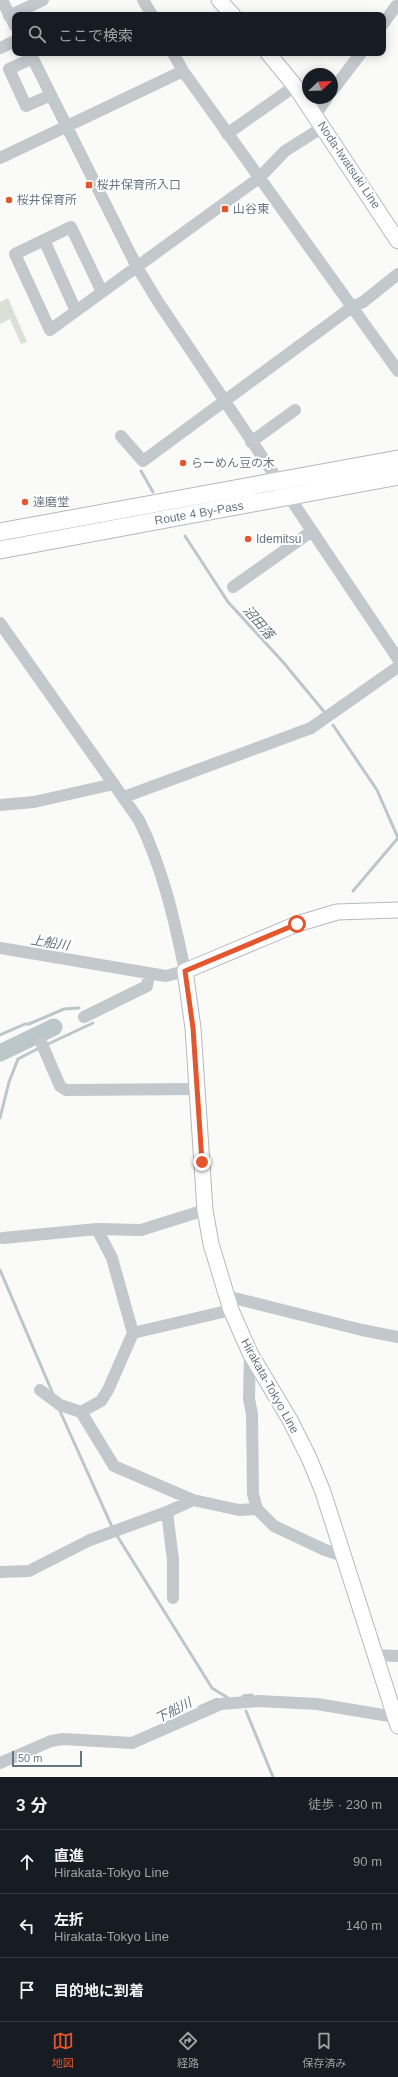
<!DOCTYPE html>
<html lang="ja">
<meta charset="utf-8">
<style>
:root{--surface:#171b24;--page:#242831;--text:#f1f3f6;--muted:#9ea1a6;--line:#363941;--accent:#e4572e}
body{margin:0;font-family:Helvetica,"Noto Sans JP",sans-serif;background:var(--page);color:var(--text)}
.compass{position:absolute;left:302px;top:68px;width:36px;height:36px;border-radius:50%;background:var(--surface);box-shadow:0 2px 10px #0003;rotate:67deg}
.scale{position:absolute;left:12px;bottom:10px;width:70px;box-sizing:border-box;padding-left:4px;border:2px solid #657683;border-top:0;font-size:11px;line-height:14px;white-space:nowrap;color:#657683;-webkit-text-stroke:3px #fff;paint-order:stroke}
.stop{position:absolute;width:12px;height:12px;margin:-9px;border:3px solid #e4572e;border-radius:50%;background:#fff}
.stop.end{background:#e4572e;border-color:#fff;box-shadow:0 1px 4px #0008}
.list{margin:0;padding:0;list-style:none}
h2{display:flex;justify-content:space-between;align-items:center;height:52px;margin:0;padding:0 16px;font-size:17px}
h2 small{font-size:13px;font-weight:400;color:var(--muted)}
.list li{display:grid;grid-template-columns:26px 1fr auto;gap:12px;align-items:center;box-sizing:border-box;height:64px;padding:0 16px;border-top:1px solid var(--line)}
.list b{display:block;font-size:15px;white-space:nowrap}
.list p{margin:0;font-size:13px;white-space:nowrap;color:var(--muted)}
.list em{font-size:13px;font-style:normal;color:var(--muted)}
.icon{flex:none;width:22px;height:22px;fill:none;stroke:currentColor;stroke-width:2;stroke-linecap:round;stroke-linejoin:round}
.map{position:relative;flex:none;width:398px;height:1777px;overflow:hidden}
.search{position:absolute;background:var(--surface);box-shadow:0 2px 10px #0003;left:12px;right:12px;top:12px;height:44px;display:flex;align-items:center;gap:10px;box-sizing:border-box;padding:0 14px;border-radius:8px;color:var(--muted);font-size:15px}
.sheet{height:244px;background:var(--surface)}
nav{display:flex;justify-content:space-around;align-items:center;box-sizing:border-box;height:56px;border-top:1px solid var(--line);background:var(--surface);font-size:11px;color:var(--muted)}
nav a{display:grid;justify-items:center;gap:2px}
nav .on{color:var(--accent)}
.map>svg:first-child{display:block}
</style>
<div class="map">
<svg width="398" height="1777" viewBox="0 0 398 1777">
<rect width="100%" height="100%" fill="#fafaf8"/>
<!-- green -->
<path fill="#dadfd7" d="M 8,298 L 27,342 L 21,344 L 10,319 L 0,324 L 0,302 Z"/>
<g fill="none" stroke-linecap="round" stroke-linejoin="round">
<!-- stream -->
<path stroke="#bbc7cb" stroke-width="3" d="M 141,471 L 153,492
M 185,536 L 228,602 L 283,662 L 326,714
M 333,725 L 377,790 L 398,838
M 353,891 L 398,838
M 0,1035 L 25,1024 L 29,1024 L 64,1009 L 79,1008
M 46,1045 L 93,1023
M 0,1118 L 9,1082 L 18,1059 L 41,1047
M 0,1270 L 53,1394
M 59,1409 L 113,1529
M 116,1534 L 212,1688 L 228,1698
M 243,1696 L 252,1695
M 199,1707 L 217,1699
M 246,1711 L 273,1777"/>
<!-- river -->
<path stroke="#bbc7cb" stroke-width="17" d="M 0,1053 L 54,1027"/>
<defs>
<path id="major" d="M 219,0 L 233,15
M 268,53 L 295,86 L 398,241
M 398,910 L 337,912 L 297,924 L 185,971 L 193,1028 L 205,1210 L 211,1244 L 231,1310 L 250,1353 L 290,1420 L 309,1458 L 323,1492 L 398,1726"/>
<path id="highway" d="M 0,532 L 398,459
M 0,550 L 398,476"/>
</defs>
<!-- major casing -->
<use href="#major" stroke="#b5babe" stroke-width="17"/>
<!-- highway casing -->
<use href="#highway" stroke="#b4b9bd" stroke-width="19"/>
<!-- minor -->
<path stroke="#c3c8cc" stroke-width="12" d="M 2,0 L 15,26
M 143,0 L 152,15
M 9,16 L 43,0
M 383,24 L 396,6
M 0,48 L 15,41
M 30,53 L 137,267 L 157,300 L 398,659
M 173,53 L 183,71 L 398,371
M 33,58 L 9,69 L 26,106 L 51,95
M 332,91 L 361,53
M 315,115 L 327,98
M 227,134 L 295,86
M 0,158 L 183,71
M 44,240 L 76,311
M 102,292 L 71,227 L 15,254 L 50,330 L 259,178 L 285,151 L 323,127
M 121,436 L 143,461 L 352,307 L 363,302 L 398,274
M 251,442 L 295,410
M 233,587 L 312,531
M 0,623 L 139,820 C 163,869 174,918 185,971 L 166,976 L 0,948
M 124,797 L 311,728 L 398,667
M 0,805 L 34,802 L 114,784
M 84,1017 L 147,986 L 149,973
M 41,1042 L 60,1086 L 66,1090 L 198,1089
M 3,1238 L 97,1229 L 141,1230 L 205,1210
M 226,1296 L 362,1330 L 398,1337
M 133,1333 L 231,1310
M 250,1353 L 249,1399 L 252,1414 L 253,1494 L 257,1509 L 274,1526 L 325,1550 L 343,1556
M 40,1390 L 60,1405 L 81,1412 L 101,1401 L 108,1390 L 133,1333 L 112,1258 L 97,1229
M 81,1412 L 114,1466 L 193,1500
M 167,1512 L 173,1560 L 173,1598
M 0,1572 L 29,1571 L 90,1540 L 167,1512 L 193,1500 L 239,1510 L 257,1509
M 375,1655 L 398,1656
M 0,1763 L 51,1741 L 63,1739 L 132,1743 L 221,1704 L 258,1701 L 317,1704 L 395,1717"/>
<!-- major -->
<use href="#major" stroke="#fff" stroke-width="15"/>
<!-- highway -->
<use href="#highway" stroke="#fff" stroke-width="17"/>
</g>
<g fill="none" stroke-linecap="round" stroke-linejoin="round">
<!-- route -->
<path stroke="#e4572e" stroke-width="5" d="M 202,1162 L 193,1028 L 185,971 L 297,924"/>
</g>
<!-- markers -->
<g fill="#e4572e" stroke="#fff" stroke-width="1.5">
<rect x="85" y="181" width="8" height="8" rx="2"/>
<circle cx="9" cy="200" r="4"/>
<rect x="221" y="205" width="8" height="8" rx="2"/>
<circle cx="183" cy="463" r="4"/>
<circle cx="25" cy="502" r="4"/>
<circle cx="248" cy="539" r="4"/>
</g>
<g text-anchor="middle" stroke-width="4" stroke-linejoin="round" paint-order="stroke">
<!-- street labels -->
<g font-size="12" fill="#657683" stroke="#fff">
<text transform="translate(349 165) rotate(56)" y="4">Noda-Iwatsuki Line</text>
<text transform="translate(199 513) rotate(-10)" y="4">Route 4 By-Pass</text>
<text transform="translate(270 1386) rotate(61)" y="4">Hirakata-Tokyo Line</text>
</g>
<!-- poi labels -->
<g font-size="12" fill="#657683" stroke="#fff" text-anchor="start">
<text x="97" y="189">桜井保育所入口</text>
<text x="17" y="204">桜井保育所</text>
<text x="233" y="213">山谷東</text>
<text x="191" y="467">らーめん豆の木</text>
<text x="33" y="506">達磨堂</text>
<text x="256" y="543">Idemitsu</text>
</g>
<!-- water labels -->
<g font-size="13" font-style="italic" fill="#60757c" stroke="#fff">
<text transform="translate(259 622) rotate(49)" y="5">沼田落</text>
<text transform="translate(50 942) rotate(9)" y="5">上船川</text>
<text transform="translate(173 1710) rotate(-27)" y="5">下船川</text>
</g>
</g>
</svg>
<svg class="compass" viewBox="-18 -18 36 36"><path d="M0-13l5 13h-10z" fill="#e53935"/><path d="M0 13l5-13h-10z" fill="#9ea1a6"/></svg>
<div class="scale">50 m</div>
<div class="stop" style="left:297px;top:924px"></div>
<div class="stop end" style="left:202px;top:1162px"></div>
<div class="search"><svg class="icon" aria-label="search" viewBox="0 0 24 24"><circle cx="10" cy="10" r="6"/><path d="M15 15l6 6"/></svg>ここで検索</div>
</div>
<section class="sheet">
<h2>3 分<small>徒歩 · 230 m</small></h2>
<ul class="list">
<li><svg class="icon" aria-label="ahead" viewBox="0 0 24 24"><path d="M12 20V5M6 11l6-6 6 6"/></svg><div><b>直進</b><p>Hirakata-Tokyo Line</p></div><em>90 m</em></li>
<li><svg class="icon" aria-label="left" viewBox="0 0 24 24"><path d="M17 20v-9H6M10 6l-5 5 5 5"/></svg><div><b>左折</b><p>Hirakata-Tokyo Line</p></div><em>140 m</em></li>
<li><svg class="icon" aria-label="arrive" viewBox="0 0 24 24"><path d="M6 21V4h12l-3 4 3 4H6"/></svg><div><b>目的地に到着</b></div></li>
</ul>
</section>
<nav>
<a class="on"><svg class="icon" aria-label="map" viewBox="0 0 24 24"><path d="M3 6l6-2 6 2 6-2v14l-6 2-6-2-6 2zM9 4v14M15 6v14"/></svg>地図</a>
<a><svg class="icon" aria-label="directions" viewBox="0 0 24 24"><path d="M12 3l9 9-9 9-9-9zM9 14v-3h6M13 9l2 2-2 2"/></svg>経路</a>
<a><svg class="icon" aria-label="saved" viewBox="0 0 24 24"><path d="M7 4h10v16l-5-4-5 4z"/></svg>保存済み</a>
</nav>
